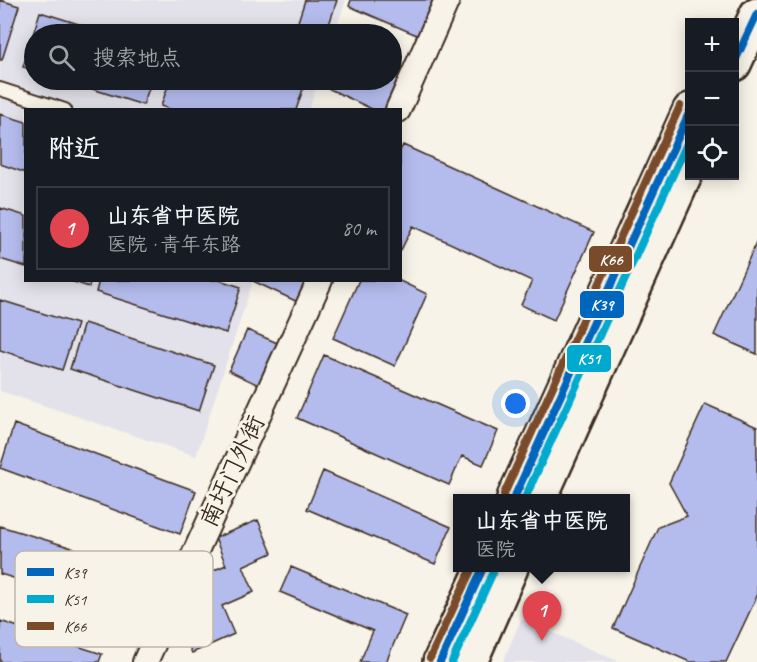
<!DOCTYPE html>
<html lang="zh">
<meta charset="utf-8">
<style>
:root{--surface:#171b24;--page:#20242c;--text:#f1f3f6;--muted:#9ea1a6;--line:#363941;--accent:#2563eb}
body{margin:0;font-family:Caveat,"LXGW WenKai TC",sans-serif;background:var(--page);color:var(--text)}
.controls{position:absolute;right:18px;top:18px;display:grid;overflow:hidden;border-radius:0px;box-shadow:0 3px 15px #0003}
.controls button{width:54px;height:54px;display:grid;place-items:center;padding:0;border:0;border-bottom:2px solid var(--line);background:var(--surface);color:var(--text);font:30px sans-serif}
.you{position:absolute;left:516px;top:404px;width:21px;height:21px;margin:-15px;border:4px solid #fff;border-radius:50%;background:#1a73e8;box-shadow:0 0 0 9px #1a73e833}
.badge{display:grid;place-items:center;width:39px;height:39px;border-radius:50%;background:var(--accent);color:#fff;font-size:20px;font-weight:700}
.pin{position:absolute;translate:-50% -50px;filter:drop-shadow(0 2px 3px #0008)}
.pin::after{content:'';position:absolute;top:32px;width:21px;height:18px;background:inherit;clip-path:polygon(0 0,100% 0,50% 100%)}
.popup{position:absolute;left:453px;top:494px;width:177px;height:78px;box-sizing:border-box;display:grid;place-content:center;border-radius:0px;background:var(--surface);filter:drop-shadow(0 2px 4px #0005);font-size:20px;white-space:nowrap;color:var(--muted)}
.popup b{font-size:22px;color:var(--text)}
.popup::after{content:'';position:absolute;left:50%;top:100%;margin-left:-12px;border:12px solid transparent;border-top-color:var(--surface)}
.list{margin:0;padding:0;list-style:none}
h2{display:flex;justify-content:space-between;align-items:center;height:78px;margin:0;padding:0 24px;font-size:26px}
h2 small{font-size:20px;font-weight:400;color:var(--muted)}
.list li{display:grid;grid-template-columns:39px 1fr auto;gap:18px;align-items:center;box-sizing:border-box;height:84px;margin:0 12px 12px;padding:0 12px;border:2px solid var(--line);border-radius:0px}
.list b{display:block;font-size:22px;white-space:nowrap}
.list p{margin:0;font-size:20px;white-space:nowrap;color:var(--muted)}
.list em{font-size:20px;font-style:normal;color:var(--muted)}
.icon{flex:none;width:33px;height:33px;fill:none;stroke:currentColor;stroke-width:2;stroke-linecap:round;stroke-linejoin:round}
.map{position:relative;flex:none;width:757px;height:662px;overflow:hidden}
.search{position:absolute;background:var(--surface);box-shadow:0 3px 15px #0003;left:24px;top:24px;width:378px;height:66px;display:flex;align-items:center;gap:15px;box-sizing:border-box;padding:0 21px;border-radius:33px;color:var(--muted);font-size:22px}
.panel{position:absolute;background:var(--surface);box-shadow:0 3px 15px #0003;left:24px;top:108px;width:378px;height:174px;border-radius:0px}
.map>svg:first-child{display:block}
</style>
<div class="map">
<svg width="757" height="662" viewBox="0 0 757 662">
<rect width="100%" height="100%" fill="#f7f3e8"/>
<filter id="ink" filterUnits="userSpaceOnUse"><feTurbulence type="fractalNoise" baseFrequency=".0167" numOctaves="2"/><feDisplacementMap in="SourceGraphic" scale="12" xChannelSelector="R" yChannelSelector="G"/><feConvolveMatrix kernelMatrix="1 2 1 2 8 2 1 2 1" color-interpolation-filters="sRGB"/></filter>
<g filter="url(#ink)">
<!-- built -->
<path fill="#e3e2ea" d="M 0,0 L 346,0 L 334,34 L 34,34 L 34,80 L 319,80 L 309,109 L 26,110 L 26,280 L 253,281 L 196,456 L 0,391 Z
M 521,619 L 522,619 L 620,662 L 503,662 Z"/>
<!-- building -->
<path fill="#b4bced" stroke="#3b2a1e" stroke-width="1.5" d="M 0,0 L 19,6 L 2,60 L 0,60 Z
M 305,0 L 337,0 L 326,34 L 294,34 Z
M 351,0 L 434,0 L 419,36 L 349,6 Z
M 40,12 L 111,34 L 34,34 L 34,70 L 23,67 Z
M 392,70 L 402,75 L 386,110 L 374,110 L 321,85 L 324,80 L 392,80 Z
M 64,80 L 152,80 L 143,105 Z
M 170,80 L 306,80 L 296,110 L 172,110 L 161,106 Z
M 0,114 L 26,122 L 26,173 L 0,164 Z
M 403,145 L 594,232 L 554,320 L 521,305 L 532,281 L 413,226 L 400,252 L 400,151 Z
M 0,208 L 26,216 L 26,267 L 0,259 Z
M 757,241 L 757,354 L 714,335 Z
M 68,280 L 91,280 L 89,287 Z
M 99,280 L 219,280 L 241,287 L 226,333 L 96,292 Z
M 251,280 L 315,280 L 304,305 Z
M 359,280 L 398,280 L 427,294 L 395,366 L 333,338 Z
M 0,300 L 77,324 L 62,370 L 0,350 Z
M 84,323 L 214,365 L 199,411 L 70,369 Z
M 247,330 L 282,345 L 263,387 L 229,371 Z
M 324,355 L 498,431 L 483,465 L 462,456 L 449,485 L 297,418 Z
M 705,404 L 757,427 L 757,596 L 726,662 L 690,662 L 613,628 L 658,527 L 687,516 L 669,483 Z
M 14,424 L 196,491 L 180,534 L 0,468 Z
M 323,471 L 451,527 L 435,564 L 307,509 Z
M 258,520 L 272,553 L 243,566 L 254,592 L 222,606 L 234,634 L 192,653 L 176,616 L 202,605 L 191,580 L 226,565 L 215,538 Z
M 0,526 L 155,573 L 142,617 L 0,574 Z
M 291,567 L 406,615 L 386,662 L 360,662 L 373,631 L 280,592 Z
M 0,621 L 102,654 L 99,662 L 0,662 Z"/>
<g fill="none" stroke-linecap="round" stroke-linejoin="round">
<defs>
<path id="service" d="M 0,89 L 65,110"/>
<path id="minor" d="M 398,110 L 447,0
M 145,662 L 320,280"/>
<path id="secondary" d="M 734,64 L 757,14
M 514,498 L 690,110
M 540,498 L 690,164
M 440,662 L 483,568
M 470,662 L 511,568"/>
</defs>
<!-- service casing -->
<use href="#service" stroke="#3b2a1e" stroke-width="16"/>
<!-- minor casing -->
<use href="#minor" stroke="#3b2a1e" stroke-width="28"/>
<!-- secondary casing -->
<use href="#secondary" stroke="#3b2a1e" stroke-width="38"/>
<!-- service -->
<use href="#service" stroke="#f7f3e8" stroke-width="12"/>
<!-- minor -->
<use href="#minor" stroke="#f7f3e8" stroke-width="24"/>
<!-- secondary -->
<use href="#secondary" stroke="#f7f3e8" stroke-width="33"/>
<defs>
<path id="bus-1" d="M 734,63 L 757,14
M 514,498 L 690,111
M 440,662 L 483,568"/>
<path id="bus-2" d="M 525,498 L 690,137
M 452,662 L 493,572"/>
<path id="bus-3" d="M 504,494 L 680,106
M 430,658 L 472,568"/>
</defs>
<!-- bus-1 casing -->
<use href="#bus-1" stroke="#f7f3e8" stroke-width="12"/>
<!-- bus-2 casing -->
<use href="#bus-2" stroke="#f7f3e8" stroke-width="12"/>
<!-- bus-3 casing -->
<use href="#bus-3" stroke="#f7f3e8" stroke-width="12"/>
<!-- bus-1 -->
<use href="#bus-1" stroke="#0065bd" stroke-width="8"/>
<!-- bus-2 -->
<use href="#bus-2" stroke="#00a9ce" stroke-width="8"/>
<!-- bus-3 -->
<use href="#bus-3" stroke="#7a4b2a" stroke-width="8"/>
</g>
</g>
<g text-anchor="middle" stroke-width="6" stroke-linejoin="round" paint-order="stroke">
<!-- street labels -->
<g font-size="24" fill="#3b2a1e" stroke="#f7f3e8">
<text transform="translate(232 471) rotate(-65)" y="8">南圩门外街</text>
</g>
</g>
<!-- legend -->
<rect x="15" y="551" width="198" height="96" rx="9" fill="#f7f3e8" stroke="#bfb7ab" stroke-width="1.5"/>
<rect x="27" y="568" width="27" height="8" fill="#0065bd"/>
<rect x="27" y="595" width="27" height="8" fill="#00a9ce"/>
<rect x="27" y="622" width="27" height="8" fill="#7a4b2a"/>
<g font-size="16" fill="#3b2a1e">
<text x="64" y="578">K39</text>
<text x="64" y="605">K51</text>
<text x="64" y="632">K66</text>
</g>
<g stroke="#f7f3e8" stroke-width="2">
<rect x="588" y="245" width="45" height="28" rx="6" fill="#7a4b2a"/>
<rect x="579" y="290" width="46" height="29" rx="6" fill="#0065bd"/>
<rect x="566" y="344" width="46" height="29" rx="6" fill="#00a9ce"/>
</g>
<g font-size="16" text-anchor="middle" font-weight="bold" fill="#fff">
<text x="611" y="265">K66</text>
<text x="602" y="310">K39</text>
<text x="589" y="364">K51</text>
</g>
</svg>
<div class="controls">
<button>+</button>
<button>−</button>
<button><svg class="icon" aria-label="locate" viewBox="0 0 24 24"><circle cx="12" cy="12" r="6"/><path d="M12 2v4M12 18v4M2 12h4M18 12h4"/></svg></button>
</div>
<div class="you"></div>
<div class="pin badge" style="left:542px;top:641px;background:#e0444e">1</div>
<div class="popup"><b>山东省中医院</b>医院</div>
<div class="search"><svg class="icon" aria-label="search" viewBox="0 0 24 24"><circle cx="10" cy="10" r="6"/><path d="M15 15l6 6"/></svg>搜索地点</div>
<section class="panel">
<h2>附近<small></small></h2>
<ul class="list">
<li><span class="badge" style="background:#e0444e">1</span><div><b>山东省中医院</b><p>医院 · 青年东路</p></div><em>80 m</em></li>
</ul>
</section>
</div>
